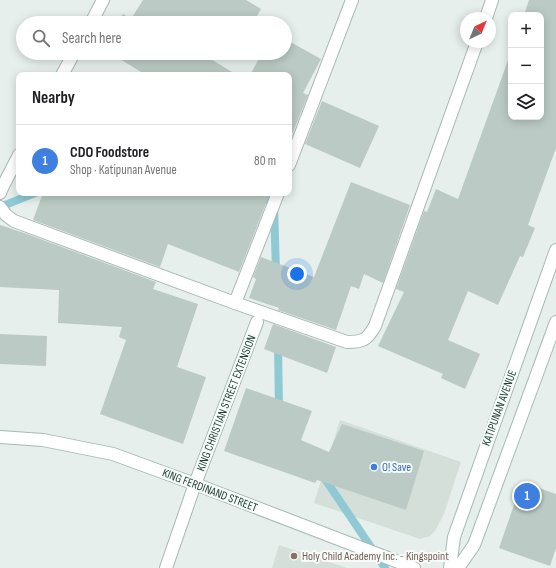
<!DOCTYPE html>
<meta charset="utf-8">
<style>
:root{--surface:#fff;--page:#f2f2f2;--text:#202124;--muted:#757577;--line:#e0e0e0;--accent:#7f4e3f}
body{margin:0;font-family:"Sofia Sans Condensed",sans-serif;background:var(--page);color:var(--text)}
.controls{position:absolute;right:12px;top:12px;display:grid;overflow:hidden;border-radius:8px;box-shadow:0 2px 10px #0003}
.controls button{width:36px;height:36px;display:grid;place-items:center;padding:0;border:0;border-bottom:1px solid var(--line);background:var(--surface);color:var(--text);font:20px sans-serif}
.compass{position:absolute;left:460px;top:12px;width:36px;height:36px;border-radius:50%;background:var(--surface);box-shadow:0 2px 10px #0003;rotate:43deg}
.you{position:absolute;left:297px;top:274px;width:14px;height:14px;margin:-10px;border:3px solid #fff;border-radius:50%;background:#1a73e8;box-shadow:0 0 0 6px #1a73e833}
.badge{display:grid;place-items:center;width:26px;height:26px;border-radius:50%;background:var(--accent);color:#fff;font-size:13px;font-weight:700}
.pin{position:absolute;translate:-50% -50%;border:2px solid #fff;box-shadow:0 1px 4px #0006}
.list{margin:0;padding:0;list-style:none}
h2{display:flex;justify-content:space-between;align-items:center;height:52px;margin:0;padding:0 16px;font-size:17px}
h2 small{font-size:13px;font-weight:400;color:var(--muted)}
.list li{display:grid;grid-template-columns:26px 1fr auto;gap:12px;align-items:center;box-sizing:border-box;height:72px;padding:0 16px;border-top:1px solid var(--line)}
.list b{display:block;font-size:15px;white-space:nowrap}
.list p{margin:0;font-size:13px;white-space:nowrap;color:var(--muted)}
.list em{font-size:13px;font-style:normal;color:var(--muted)}
.icon{flex:none;width:22px;height:22px;fill:none;stroke:currentColor;stroke-width:2;stroke-linecap:round;stroke-linejoin:round}
.map{position:relative;flex:none;width:556px;height:568px;overflow:hidden}
.search{position:absolute;background:var(--surface);box-shadow:0 2px 10px #0003;left:16px;top:16px;width:276px;height:44px;display:flex;align-items:center;gap:10px;box-sizing:border-box;padding:0 14px;border-radius:22px;color:var(--muted);font-size:15px}
.panel{position:absolute;background:var(--surface);box-shadow:0 2px 10px #0003;left:16px;top:72px;width:276px;height:124px;border-radius:8px}
.map>svg:first-child{display:block}
</style>
<div class="map">
<svg width="556" height="568" viewBox="0 0 556 568">
<rect width="100%" height="100%" fill="#e6efeb"/>
<!-- built -->
<path fill="#d4dfda" d="M 340,420 L 461,462 L 444,514 L 435,531 L 430,536 L 420,539 L 314,503 Z
M 279,545 L 347,568 L 272,568 Z"/>
<g fill="none" stroke-linecap="round" stroke-linejoin="round">
<!-- stream -->
<path stroke="#8ec9d4" stroke-width="8" d="M 256,193 L 274,204 L 276,273
M 0,207 L 35,193
M 278,345 L 279,409
M 323,476 L 385,568"/>
</g>
<!-- building -->
<path fill="#bbcac4" d="M 143,0 L 246,0 L 261,9 L 253,23 L 118,23 L 123,14 L 131,19 Z
M 529,0 L 556,0 L 556,148 L 528,225 L 535,228 L 523,257 L 520,256 L 498,305 L 468,291 L 448,340 L 480,354 L 465,389 L 441,378 L 443,374 L 378,346 L 404,292 L 396,289 L 424,211 L 427,212 L 436,189 L 458,199 L 511,52 L 511,117 L 541,117 L 541,15 L 524,15 Z
M 285,39 L 321,59 L 303,93 L 308,95 L 291,137 L 289,136 L 289,75 L 250,75 L 262,53 L 285,53 Z
M 110,53 L 201,53 L 237,75 L 146,75 Z
M 322,101 L 379,126 L 360,168 L 305,144 Z
M 351,182 L 410,205 L 383,283 L 364,274 L 359,289 L 351,286 L 336,330 L 278,310 L 279,308 L 249,298 L 256,279 L 253,277 L 261,257 L 314,277 Z
M 43,193 L 270,193 L 239,272 L 168,244 L 160,267 L 33,220 Z
M 0,225 L 27,234 L 156,282 L 153,289 L 198,304 L 177,367 L 206,377 L 183,444 L 100,414 L 126,340 L 119,337 L 122,327 L 58,323 L 59,290 L 0,287 Z
M 273,324 L 336,347 L 327,373 L 264,349 Z
M 0,334 L 47,336 L 46,366 L 0,364 Z
M 246,388 L 312,411 L 301,440 L 329,452 L 342,424 L 424,451 L 406,510 L 317,480 L 315,483 L 224,451 Z
M 522,482 L 556,494 L 556,548 L 550,566 L 499,548 Z"/>
<g fill="none" stroke-linecap="round" stroke-linejoin="round">
<defs>
<path id="lane" d="M 486,18 L 492,0
M 91,23 L 103,0
M 62,75 L 74,53
M 289,165 L 352,0
M 0,193 L 3,186 L 19,155
M 0,207 L 6,215 L 14,221 L 235,303 L 347,342 C 363,342 367,340 375,326 L 477,42
M 235,303 L 278,193"/>
<path id="street" d="M 166,568 L 195,484 L 257,322"/>
<path id="secondary" d="M 0,437 L 43,440 L 113,454 L 195,484 L 414,568
M 450,568 L 454,537 L 556,250
M 458,568 L 474,545 L 556,322"/>
</defs>
<!-- lane casing -->
<use href="#lane" stroke="#a8b8b2" stroke-width="14"/>
<!-- street casing -->
<use href="#street" stroke="#a8b8b2" stroke-width="14"/>
<!-- secondary casing -->
<use href="#secondary" stroke="#a4bbb3" stroke-width="14"/>
<!-- lane -->
<use href="#lane" stroke="#fff" stroke-width="12"/>
<!-- street -->
<use href="#street" stroke="#fff" stroke-width="12"/>
<!-- secondary -->
<use href="#secondary" stroke="#fff" stroke-width="12"/>
</g>
<!-- markers -->
<circle fill="#3f7fe0" stroke="#f7fbf9" stroke-width="1.5" cx="374" cy="467" r="4"/>
<circle fill="#8d6e63" stroke="#f7fbf9" stroke-width="1.5" cx="294" cy="556" r="4"/>
<g text-anchor="middle" stroke-width="4" stroke-linejoin="round" paint-order="stroke">
<!-- street labels -->
<g font-size="12" fill="#24423a" stroke="#f7fbf9">
<text transform="translate(226 403) rotate(-69)" y="4">KING CHRISTIAN STREET EXTENSION</text>
<text transform="translate(499 408) rotate(-70)" y="4">KATIPUNAN AVENUE</text>
<text transform="translate(210 490) rotate(21)" y="4">KING FERDINAND STREET</text>
</g>
<!-- shop labels -->
<g font-size="12" fill="#366cbe" stroke="#f7fbf9" text-anchor="start">
<text x="382" y="471">O! Save</text>
</g>
<!-- education labels -->
<g font-size="12" fill="#785e54" stroke="#f7fbf9" text-anchor="start">
<text x="302" y="560">Holy Child Academy Inc. - Kingspoint</text>
</g>
</g>
</svg>
<div class="controls">
<button>+</button>
<button>−</button>
<button><svg class="icon" aria-label="layers" viewBox="0 0 24 24"><path d="M12 4l9 5-9 5-9-5zM3 14l9 5 9-5"/></svg></button>
</div>
<svg class="compass" viewBox="-18 -18 36 36"><path d="M0-13l5 13h-10z" fill="#e53935"/><path d="M0 13l5-13h-10z" fill="#757577"/></svg>
<div class="you"></div>
<div class="pin badge" style="left:527px;top:496px;background:#3f7fe0">1</div>
<div class="search"><svg class="icon" aria-label="search" viewBox="0 0 24 24"><circle cx="10" cy="10" r="6"/><path d="M15 15l6 6"/></svg>Search here</div>
<section class="panel">
<h2>Nearby<small></small></h2>
<ul class="list">
<li><span class="badge" style="background:#3f7fe0">1</span><div><b>CDO Foodstore</b><p>Shop · Katipunan Avenue</p></div><em>80 m</em></li>
</ul>
</section>
</div>
